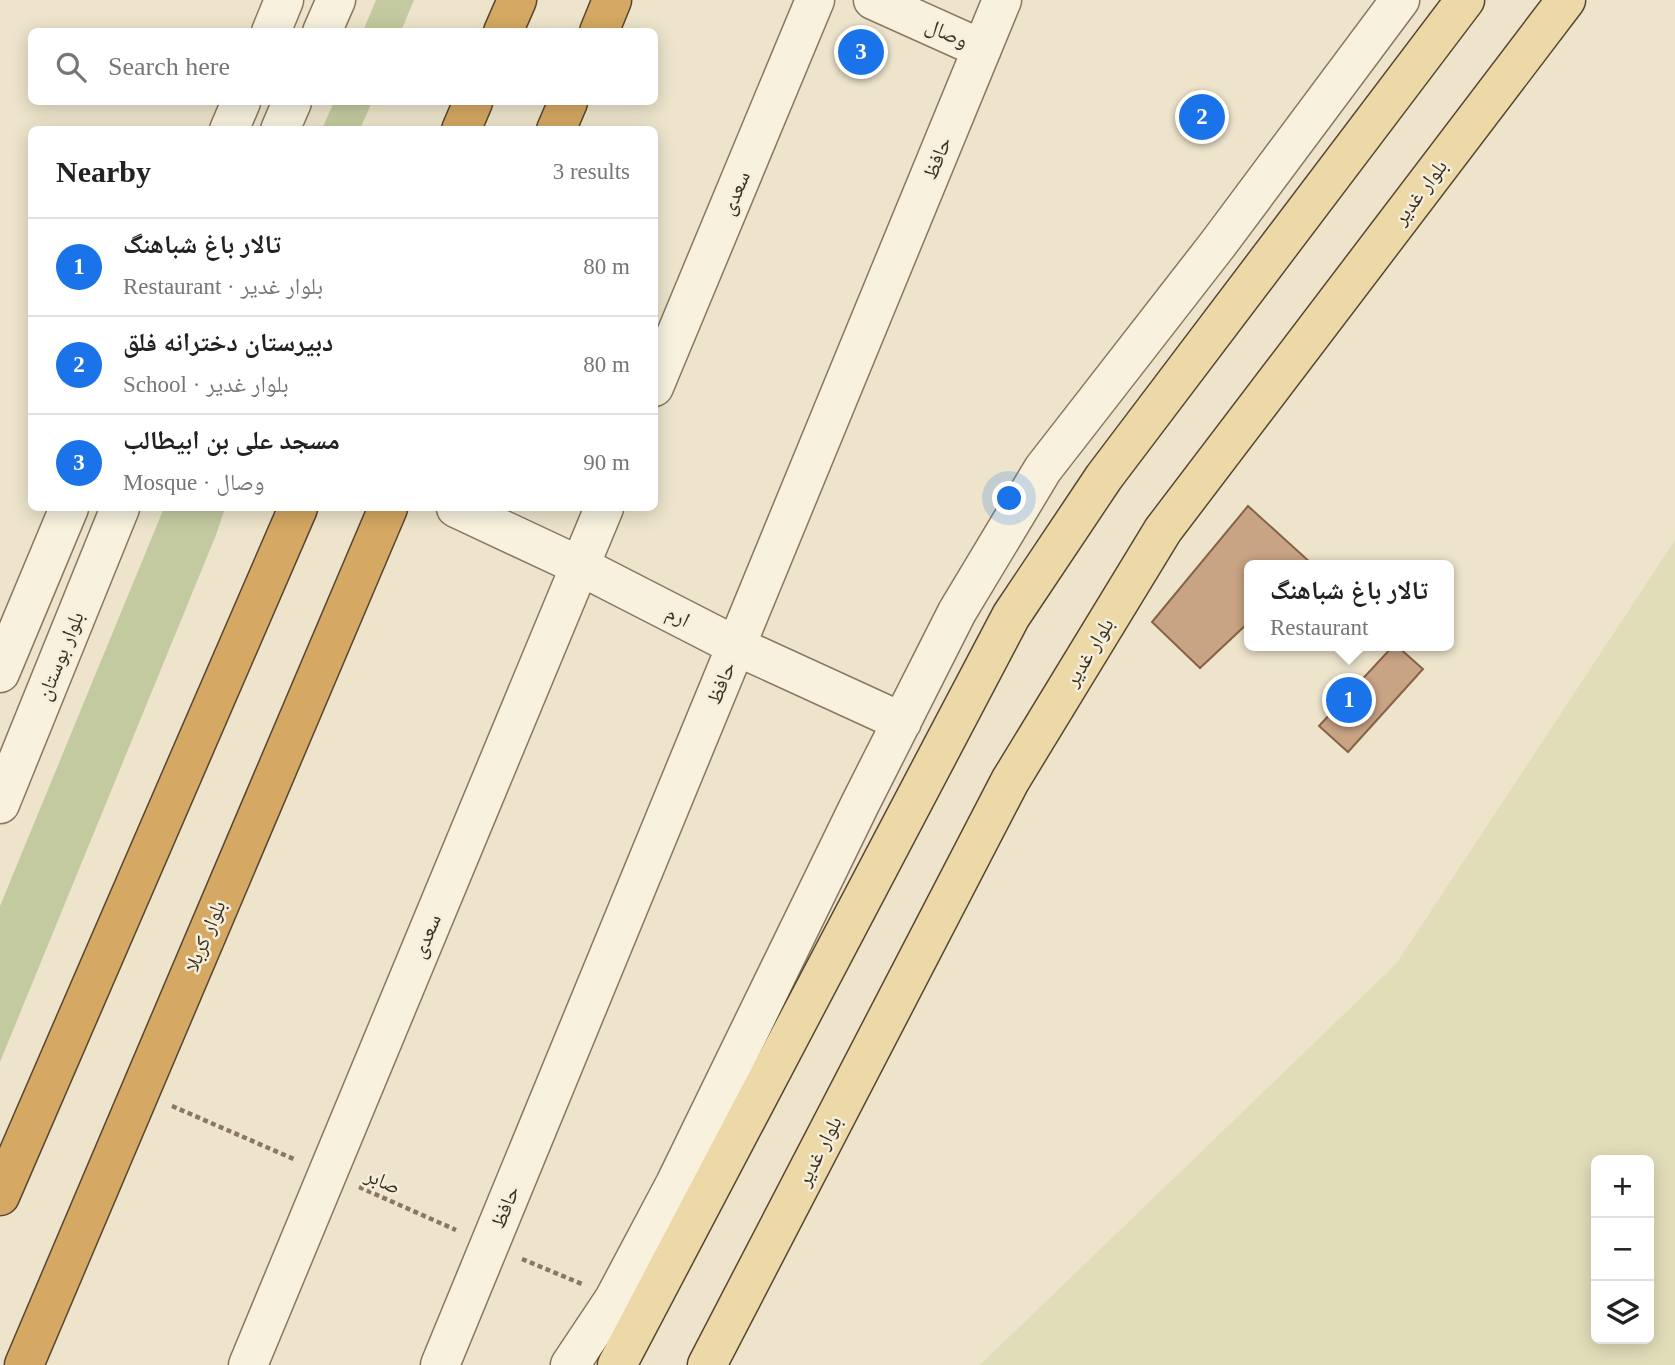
<!DOCTYPE html>
<meta charset="utf-8">
<style>
:root{--surface:#fff;--page:#f2f2f2;--text:#222;--muted:#767676;--line:#e0e0e0;--accent:#1a73e8}
body{margin:0;font-family:"Times New Roman","Noto Naskh Arabic",serif;background:var(--page);color:var(--text)}
.controls{position:absolute;right:21px;bottom:21px;display:grid;overflow:hidden;border-radius:10px;box-shadow:0 4px 18px #0003}
.controls button{width:63px;height:63px;display:grid;place-items:center;padding:0;border:0;border-bottom:2px solid var(--line);background:var(--surface);color:var(--text);font:35px sans-serif}
.you{position:absolute;left:1010px;top:499px;width:24px;height:24px;margin:-18px;border:5px solid #fff;border-radius:50%;background:#1a73e8;box-shadow:0 0 0 10px #1a73e833}
.badge{display:grid;place-items:center;width:46px;height:46px;border-radius:50%;background:var(--accent);color:#fff;font-size:23px;font-weight:700}
.pin{position:absolute;translate:-50% -50%;border:4px solid #fff;box-shadow:0 2px 7px #0006}
.popup{position:absolute;left:1244px;top:560px;width:210px;height:91px;box-sizing:border-box;display:grid;place-content:center;border-radius:10px;background:var(--surface);filter:drop-shadow(0 2px 5px #0005);font-size:23px;white-space:nowrap;color:var(--muted)}
.popup b{font-size:26px;color:var(--text)}
.popup::after{content:'';position:absolute;left:50%;top:100%;margin-left:-14px;border:14px solid transparent;border-top-color:var(--surface)}
.list{margin:0;padding:0;list-style:none}
h2{display:flex;justify-content:space-between;align-items:center;height:91px;margin:0;padding:0 28px;font-size:30px}
h2 small{font-size:23px;font-weight:400;color:var(--muted)}
.list li{display:grid;grid-template-columns:46px 1fr auto;gap:21px;align-items:center;box-sizing:border-box;height:98px;padding:0 28px;border-top:2px solid var(--line)}
.list b{display:block;font-size:26px;white-space:nowrap}
.list p{margin:0;font-size:23px;white-space:nowrap;color:var(--muted)}
.list em{font-size:23px;font-style:normal;color:var(--muted)}
.icon{flex:none;width:38px;height:38px;fill:none;stroke:currentColor;stroke-width:2;stroke-linecap:round;stroke-linejoin:round}
.map{position:relative;flex:none;width:1675px;height:1365px;overflow:hidden}
.search{position:absolute;background:var(--surface);box-shadow:0 4px 18px #0003;left:28px;top:28px;width:630px;height:77px;display:flex;align-items:center;gap:18px;box-sizing:border-box;padding:0 24px;border-radius:10px;color:var(--muted);font-size:26px}
.panel{position:absolute;background:var(--surface);box-shadow:0 4px 18px #0003;left:28px;top:126px;width:630px;height:385px;border-radius:10px}
.map>svg:first-child{display:block}
</style>
<div class="map">
<svg width="1675" height="1365" viewBox="0 0 1675 1365">
<rect width="100%" height="100%" fill="#ede4cb"/>
<!-- farmland -->
<path fill="#e2ddb9" fill-rule="evenodd" d="M 1675,540 L 1675,1365 L 980,1365 L 1396,964 ZM 1596,1160 L 1649,1160 L 1649,1339 L 1596,1339 Z"/>
<!-- green -->
<path fill="#c4ca9f" d="M 376,0 L 414,0 L 401,31 L 363,31 Z
M 334,102 L 372,102 L 360,129 L 322,129 Z
M 164,508 L 225,508 L 216,535 L 0,1062 L 0,906 Z"/>
<!-- building -->
<path fill="#c8a384" stroke="#866347" stroke-width="2" d="M 1248,506 L 1312,564 L 1249,565 L 1249,622 L 1200,668 L 1152,622 Z
M 1393,646 L 1397,646 L 1423,669 L 1348,752 L 1319,726 Z"/>
<g fill="none" stroke-linecap="round" stroke-linejoin="round">
<defs>
<path id="minor" d="M 873,0 L 982,49
M 271,32 L 284,0
M 322,32 L 336,0
M 229,130 L 241,102
M 280,130 L 292,102
M 654,387 L 815,0
M 456,508 L 580,566 L 736,646 L 902,722
M 0,673 L 69,508
M 0,804 L 120,508
M 248,1365 L 604,508
M 440,1365 L 1002,0
M 570,1365 L 614,1299 L 675,1184 L 860,804 L 957,612 L 1043,469 L 1218,244 L 1400,0"/>
<path id="major" d="M 617,1365 L 1011,616 L 1104,477 L 1465,0
M 707,1365 L 1010,781 L 1163,530 L 1566,0"/>
<path id="highway" d="M 503,32 L 517,0
M 599,32 L 612,0
M 461,130 L 473,102
M 556,130 L 568,102
M 0,1196 L 298,508
M 24,1365 L 388,508"/>
</defs>
<!-- minor casing -->
<use href="#minor" stroke="#897760" stroke-width="41"/>
<!-- major casing -->
<use href="#major" stroke="#574633" stroke-width="41"/>
<!-- highway casing -->
<use href="#highway" stroke="#574633" stroke-width="41"/>
<!-- path -->
<path stroke="#897760" stroke-width="4.5" stroke-dasharray="5 3.5" stroke-linecap="butt" d="M 172,1106 L 296,1160
M 359,1187 L 456,1230
M 522,1259 L 582,1284"/>
<!-- minor -->
<use href="#minor" stroke="#f7f1de" stroke-width="38"/>
<!-- major -->
<use href="#major" stroke="#ecd9a7" stroke-width="38"/>
<!-- highway -->
<use href="#highway" stroke="#d5a863" stroke-width="38"/>
</g>
<g text-anchor="middle" stroke-width="5" stroke-linejoin="round" paint-order="stroke">
<!-- street labels -->
<g font-size="21" fill="#3a2f22" stroke="#f4eeda">
<text transform="translate(947 33) rotate(24)" y="7">وصال</text>
<text transform="translate(937 158) rotate(-68)" y="7">حافظ</text>
<text transform="translate(1420 192) rotate(-53)" y="7">بلوار غدیر</text>
<text transform="translate(735 193) rotate(-67)" y="7">سعدی</text>
<text transform="translate(678 616) rotate(27)" y="7">ارم</text>
<text transform="translate(1089 652) rotate(-59)" y="7">بلوار غدیر</text>
<text transform="translate(60 656) rotate(-68)" y="7">بلوار بوستان</text>
<text transform="translate(721 683) rotate(-68)" y="7">حافظ</text>
<text transform="translate(205 936) rotate(-67)" y="7">بلوار کربلا</text>
<text transform="translate(426 936) rotate(-67)" y="7">سعدی</text>
<text transform="translate(819 1151) rotate(-63)" y="7">بلوار غدیر</text>
<text transform="translate(383 1181) rotate(24)" y="7">صابر</text>
<text transform="translate(505 1207) rotate(-68)" y="7">حافظ</text>
</g>
</g>
</svg>
<div class="controls">
<button>+</button>
<button>−</button>
<button><svg class="icon" aria-label="layers" viewBox="0 0 24 24"><path d="M12 4l9 5-9 5-9-5zM3 14l9 5 9-5"/></svg></button>
</div>
<div class="you"></div>
<div class="pin badge" style="left:1349px;top:700px">1</div>
<div class="popup"><b>تالار باغ شباهنگ</b>Restaurant</div>
<div class="pin badge" style="left:1202px;top:117px">2</div>
<div class="pin badge" style="left:861px;top:52px">3</div>
<div class="search"><svg class="icon" aria-label="search" viewBox="0 0 24 24"><circle cx="10" cy="10" r="6"/><path d="M15 15l6 6"/></svg>Search here</div>
<section class="panel">
<h2>Nearby<small>3 results</small></h2>
<ul class="list">
<li><span class="badge">1</span><div><b>تالار باغ شباهنگ</b><p>Restaurant · بلوار غدیر</p></div><em>80 m</em></li>
<li><span class="badge">2</span><div><b>دبیرستان دخترانه فلق</b><p>School · بلوار غدیر</p></div><em>80 m</em></li>
<li><span class="badge">3</span><div><b>مسجد علی بن ابیطالب</b><p>Mosque · وصال</p></div><em>90 m</em></li>
</ul>
</section>
</div>
